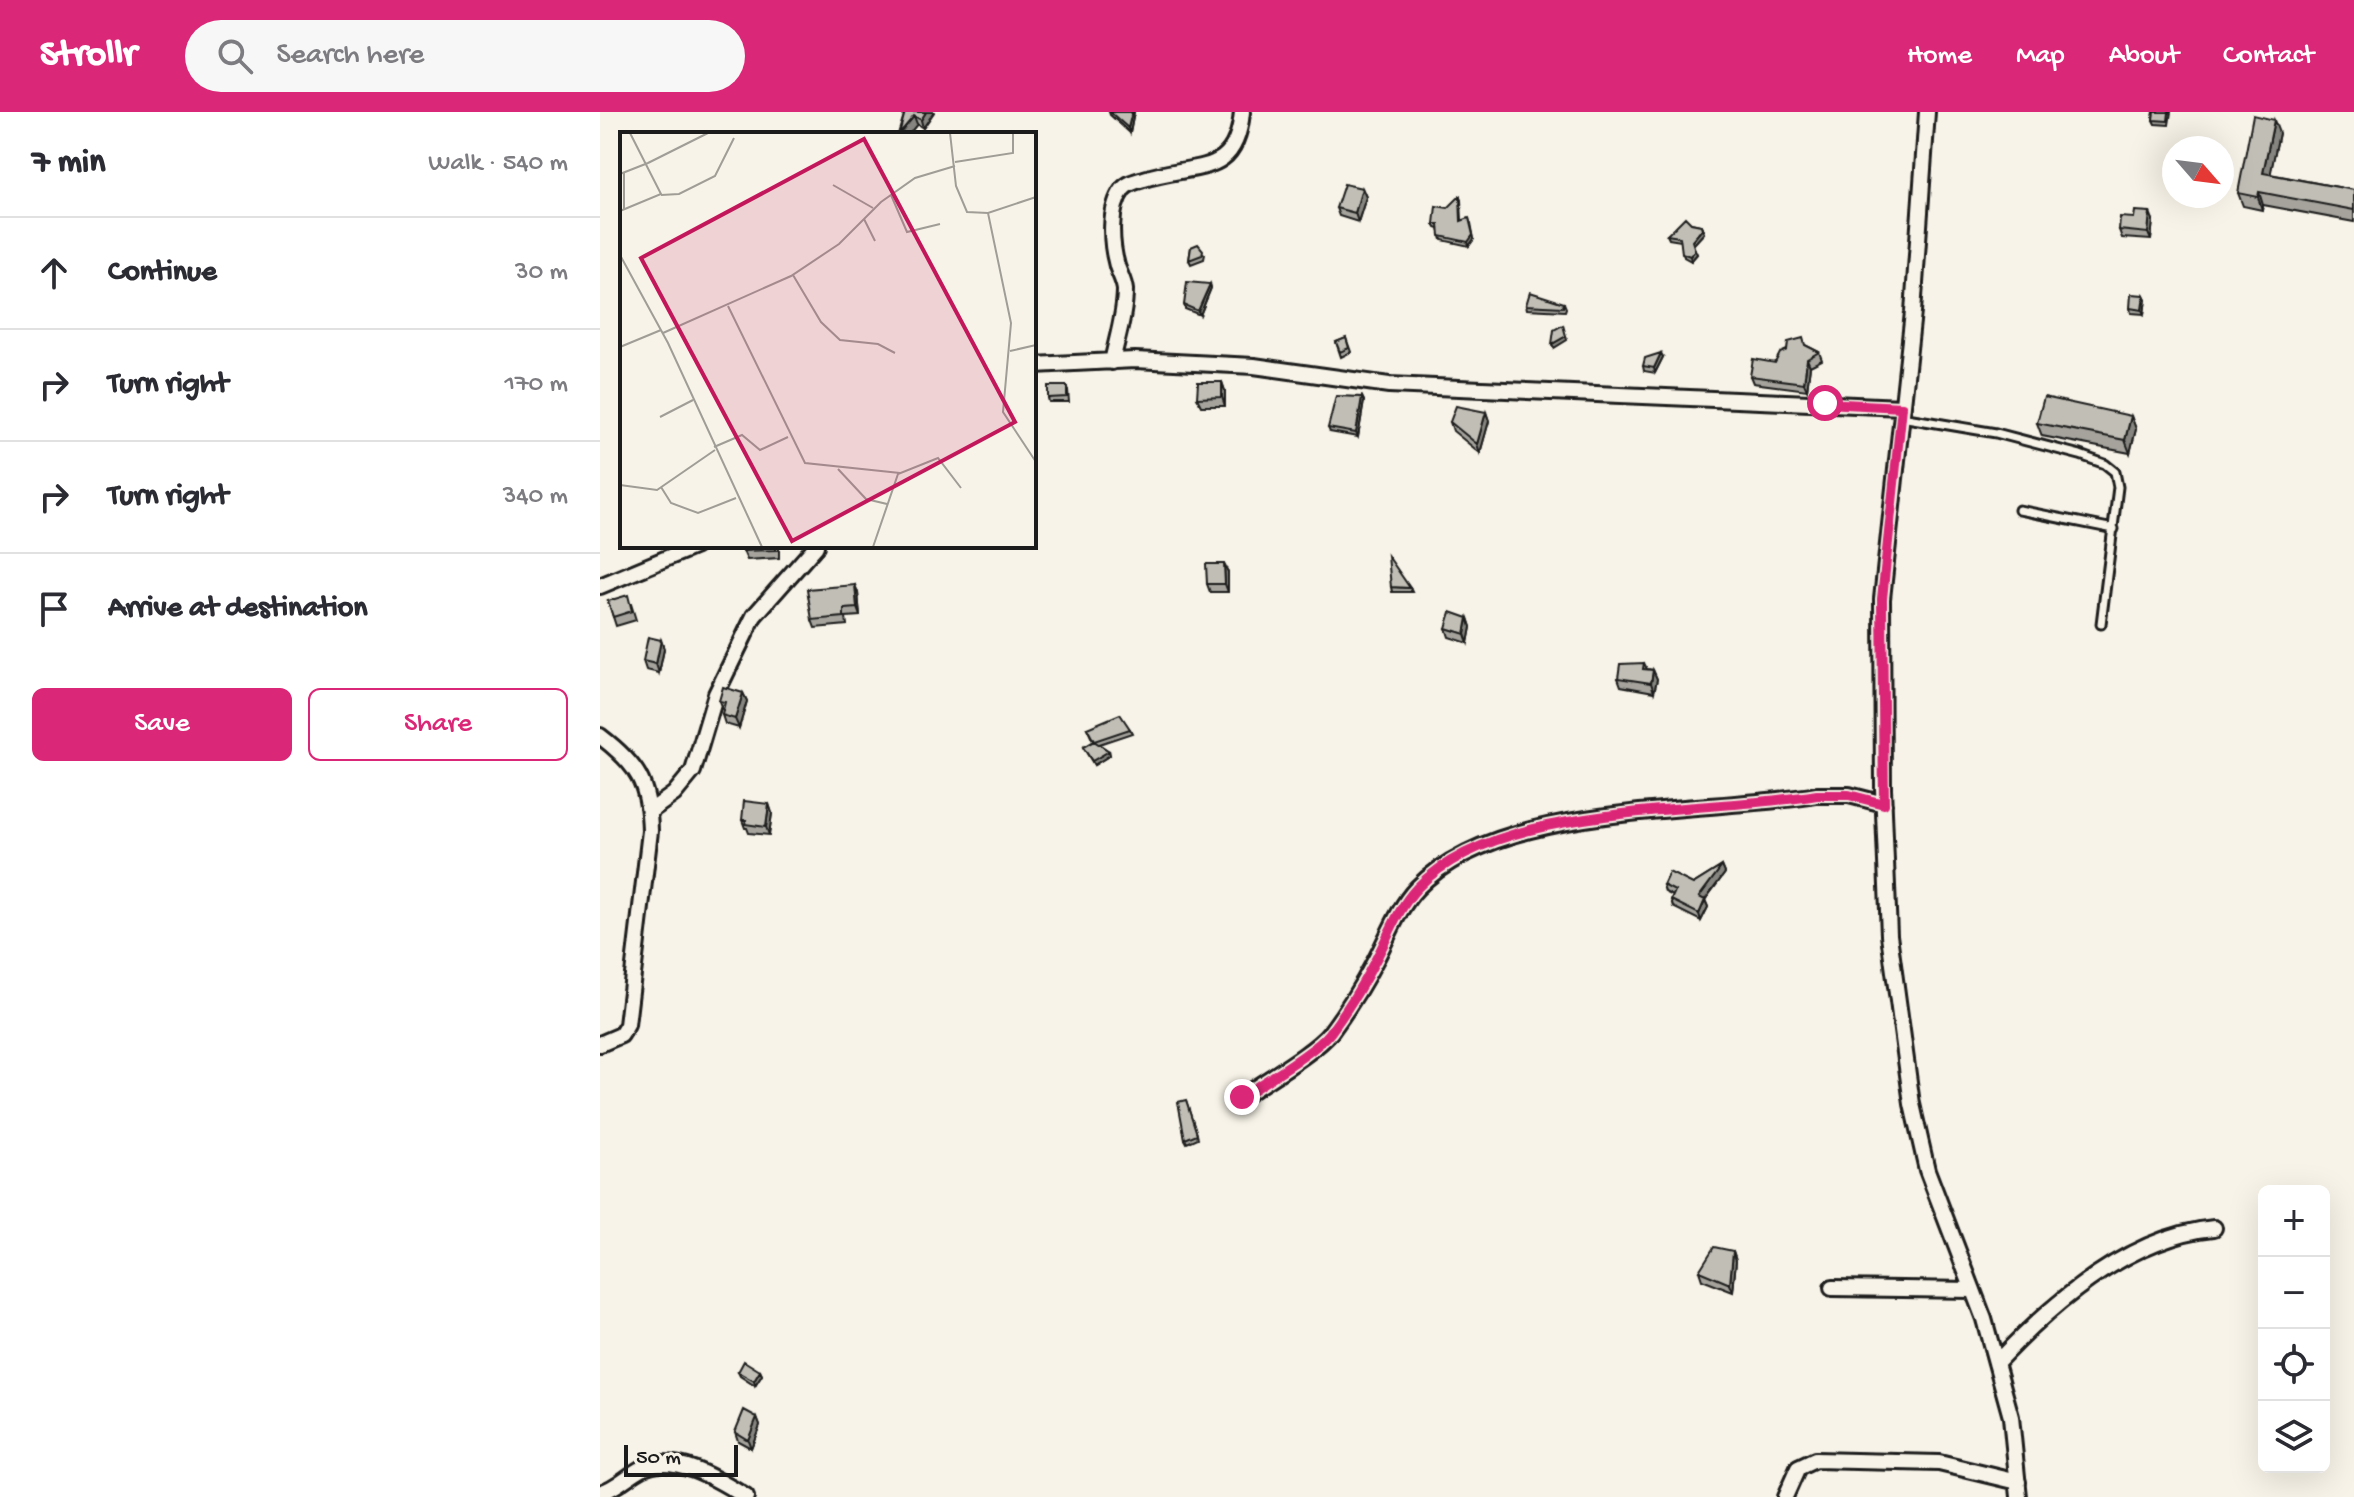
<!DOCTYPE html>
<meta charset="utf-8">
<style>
:root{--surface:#fff;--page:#f7f7f7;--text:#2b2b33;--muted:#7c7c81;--line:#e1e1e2;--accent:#db2777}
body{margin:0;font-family:"Gochi Hand",sans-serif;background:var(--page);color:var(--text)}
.controls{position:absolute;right:24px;bottom:24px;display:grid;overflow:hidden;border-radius:12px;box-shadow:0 8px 32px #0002}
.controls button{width:72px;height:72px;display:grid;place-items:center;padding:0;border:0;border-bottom:2px solid var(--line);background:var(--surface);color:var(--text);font:40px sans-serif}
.compass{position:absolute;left:1562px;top:24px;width:72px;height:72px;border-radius:50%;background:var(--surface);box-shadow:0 8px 32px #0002;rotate:118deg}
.scale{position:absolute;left:24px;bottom:20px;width:114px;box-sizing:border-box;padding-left:8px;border:4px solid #1c1c1c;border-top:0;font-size:22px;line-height:28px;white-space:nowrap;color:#1c1c1c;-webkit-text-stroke:6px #f7f3e8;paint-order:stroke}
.stop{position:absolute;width:24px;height:24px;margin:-18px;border:6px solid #db2777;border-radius:50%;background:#fff}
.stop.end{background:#db2777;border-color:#fff;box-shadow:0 2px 8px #0008}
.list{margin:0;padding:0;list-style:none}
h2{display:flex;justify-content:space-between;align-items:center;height:104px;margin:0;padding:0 32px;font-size:34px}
h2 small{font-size:26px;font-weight:400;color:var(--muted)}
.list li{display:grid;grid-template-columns:52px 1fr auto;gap:24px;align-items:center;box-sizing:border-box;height:112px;padding:0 32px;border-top:2px solid var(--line)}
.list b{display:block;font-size:30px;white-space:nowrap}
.list em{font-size:26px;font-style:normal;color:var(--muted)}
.actions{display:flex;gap:16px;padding:24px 32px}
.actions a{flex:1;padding:18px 0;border:2px solid var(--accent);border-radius:12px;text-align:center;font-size:28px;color:var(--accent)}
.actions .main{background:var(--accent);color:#fff}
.icon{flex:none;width:44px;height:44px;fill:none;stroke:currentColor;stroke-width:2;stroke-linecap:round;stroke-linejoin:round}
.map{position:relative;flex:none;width:1754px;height:1385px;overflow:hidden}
header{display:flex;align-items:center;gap:48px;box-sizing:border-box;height:112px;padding:0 40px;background:var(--accent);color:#fff}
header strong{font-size:38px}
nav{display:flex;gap:44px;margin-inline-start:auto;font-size:28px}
.search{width:560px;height:72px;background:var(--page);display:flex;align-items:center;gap:20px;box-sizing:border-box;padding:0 28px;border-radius:44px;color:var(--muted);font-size:30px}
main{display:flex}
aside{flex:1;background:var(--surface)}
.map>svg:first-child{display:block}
</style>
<header>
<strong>Strollr</strong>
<div class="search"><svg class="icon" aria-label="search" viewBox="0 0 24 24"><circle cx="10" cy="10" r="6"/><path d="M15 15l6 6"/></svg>Search here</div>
<nav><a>Home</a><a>Map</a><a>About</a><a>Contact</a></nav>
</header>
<main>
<aside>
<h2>7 min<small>Walk · 540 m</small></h2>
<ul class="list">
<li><svg class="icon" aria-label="ahead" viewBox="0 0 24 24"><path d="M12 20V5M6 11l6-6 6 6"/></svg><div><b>Continue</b></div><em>30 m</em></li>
<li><svg class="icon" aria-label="right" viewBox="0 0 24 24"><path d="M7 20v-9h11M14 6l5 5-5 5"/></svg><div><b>Turn right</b></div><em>170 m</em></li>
<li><svg class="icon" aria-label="right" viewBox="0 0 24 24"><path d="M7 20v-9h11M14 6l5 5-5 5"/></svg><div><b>Turn right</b></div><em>340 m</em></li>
<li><svg class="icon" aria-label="arrive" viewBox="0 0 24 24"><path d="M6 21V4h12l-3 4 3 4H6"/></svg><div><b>Arrive at destination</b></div></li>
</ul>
<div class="actions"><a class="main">Save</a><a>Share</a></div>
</aside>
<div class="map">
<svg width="1754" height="1385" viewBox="0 0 1754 1385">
<rect width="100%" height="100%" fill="#f7f3e8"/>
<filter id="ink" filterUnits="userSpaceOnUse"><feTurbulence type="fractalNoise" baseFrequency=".0125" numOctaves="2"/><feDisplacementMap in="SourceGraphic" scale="16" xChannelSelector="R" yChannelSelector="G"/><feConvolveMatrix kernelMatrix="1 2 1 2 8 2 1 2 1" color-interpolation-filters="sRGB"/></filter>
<g filter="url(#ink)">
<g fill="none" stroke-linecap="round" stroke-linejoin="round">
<defs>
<path id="service" d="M 1301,305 L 1396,321 L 1480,343 L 1505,352 L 1515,360 L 1518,375 L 1501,512
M 1419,398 L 1514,417"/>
<path id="minor" d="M 1327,0 L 1313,200 L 1282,487 L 1283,676 L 1289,823 L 1312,992 L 1327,1058 L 1384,1207 L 1411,1305 L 1419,1385
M 512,250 C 517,226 525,202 525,178 C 524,169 520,163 517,154 C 511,132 508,97 523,77 C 528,71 537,69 544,67 C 597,50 636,67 642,0
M 434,253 L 535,248 L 654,254 L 789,273 L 1302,295
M 0,474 L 96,434
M 0,624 C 38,653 49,671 50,719 L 27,913 L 21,923 L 0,932
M 49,700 L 74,682 L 93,659 L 116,582 L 154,504 L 216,434
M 642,985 C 664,969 715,940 730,921 C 747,898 762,874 775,849 C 788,825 798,796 817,776 C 900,689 1104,702 1217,683 L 1249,683 L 1284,692
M 1232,1176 L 1373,1178
M 1396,1251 C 1452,1191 1530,1124 1614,1116
M 0,1381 C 17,1376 27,1364 42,1356 C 74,1339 120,1369 146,1385
M 1185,1385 L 1198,1356 L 1215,1348 L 1339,1351 L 1418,1370"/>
</defs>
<!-- service casing -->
<use href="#service" stroke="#1c1c1c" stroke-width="13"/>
<!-- minor casing -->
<use href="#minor" stroke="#1c1c1c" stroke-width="20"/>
<!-- service -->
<use href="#service" stroke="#f7f3e8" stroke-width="7"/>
<!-- minor -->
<use href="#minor" stroke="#f7f3e8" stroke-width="14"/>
</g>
<!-- wall -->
<path fill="#a5a39c" stroke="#1c1c1c" stroke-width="2" d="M 305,0 L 334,0 L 323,16 L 317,12 L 309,22 L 298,22 Z
M 509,0 L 534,0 L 530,21 L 510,3 Z
M 1554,0 L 1571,0 L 1569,13 L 1555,12 L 1553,8 Z
M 1679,21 L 1670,62 L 1754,78 L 1754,110 L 1663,93 L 1662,98 L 1643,94 L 1638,81 Z
M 762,76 L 766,85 L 758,110 L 739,104 L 736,96 Z
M 861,88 L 862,108 L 871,111 L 874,127 L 869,134 L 842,128 L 839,117 L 836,116 L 834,112 L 848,96 Z
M 1553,108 L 1551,128 L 1522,126 L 1519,118 Z
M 1091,111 L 1101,113 L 1104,121 L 1093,133 L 1097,142 L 1091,149 L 1084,145 L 1081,129 L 1069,127 L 1067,123 Z
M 591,135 L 605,142 L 604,147 L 591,152 L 589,148 Z
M 610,172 L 611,176 L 600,203 L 585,197 L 584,193 Z
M 1544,183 L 1546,187 L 1544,202 L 1531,201 L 1530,196 Z
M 964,191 L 966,196 L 965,199 L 927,197 L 926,193 Z
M 746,226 L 751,240 L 741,245 L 736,230 Z
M 1205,233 L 1219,240 L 1222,248 L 1210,254 L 1207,278 L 1153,271 L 1150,264 Z
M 1063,245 L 1055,261 L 1044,259 L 1043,254 Z
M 622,270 L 625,279 L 625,294 L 601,294 L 597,286 Z
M 468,278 L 469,290 L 449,290 L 448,286 Z
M 762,285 L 764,289 L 758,325 L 730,320 L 728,316 Z
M 886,300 L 889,309 L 880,341 L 853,319 L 850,310 Z
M 1531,304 L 1536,317 L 1530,341 L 1442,324 L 1437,311 Z
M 179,434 L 179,446 L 147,448 L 143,439 Z
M 628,460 L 628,480 L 610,480 L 607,472 Z
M 255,473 L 258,481 L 260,504 L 246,505 L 247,513 L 215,516 L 212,508 Z
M 791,475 L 810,476 L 812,480 L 792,480 Z
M 8,489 L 31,492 L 36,508 L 16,514 Z
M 868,506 L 871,515 L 868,531 L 849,525 L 846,516 Z
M 61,528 L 64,537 L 59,561 L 46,558 L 43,549 Z
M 1044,551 L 1047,557 L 1053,558 L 1057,567 L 1054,580 L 1021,574 L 1018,566 Z
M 143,581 L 147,589 L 139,616 L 125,612 L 122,603 L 123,598 L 122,597 L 119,589 Z
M 487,616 L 530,617 L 532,621 L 499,632 L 509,639 L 510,643 L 494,653 L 483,635 L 493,629 Z
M 169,692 L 172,701 L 169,723 L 149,721 L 147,716 L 145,716 L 142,708 Z
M 1122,754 L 1125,761 L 1105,788 L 1108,795 L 1101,809 L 1073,795 L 1071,788 L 1073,784 L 1065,780 L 1063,773 L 1093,772 Z
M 586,988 L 598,1026 L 587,1031 L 585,1027 Z
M 1133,1139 L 1136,1148 L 1133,1180 L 1102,1168 L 1099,1159 Z
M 160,1259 L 162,1263 L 155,1274 L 140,1264 L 138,1260 Z
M 157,1305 L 160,1313 L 151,1336 L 138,1329 L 135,1320 Z"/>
<!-- shaded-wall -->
<path fill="#86857f" stroke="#1c1c1c" stroke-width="2" d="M 326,0 L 334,0 L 323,16 L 321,8 Z
M 532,0 L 534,0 L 530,21 L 528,16 Z
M 314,4 L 317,12 L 309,22 L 299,22 Z
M 1674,8 L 1679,21 L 1668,74 L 1663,61 Z
M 762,76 L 766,85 L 758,110 L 755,101 Z
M 1659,80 L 1663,93 L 1662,98 L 1658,85 Z
M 1550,100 L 1553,108 L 1551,128 L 1548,121 Z
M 869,106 L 874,127 L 869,134 L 868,130 Z
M 1102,117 L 1104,121 L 1093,133 L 1092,129 Z
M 1095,138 L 1097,142 L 1091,149 L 1090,144 Z
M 610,172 L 611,176 L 600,203 L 598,199 Z
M 1544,183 L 1546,187 L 1544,202 L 1542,198 Z
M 966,224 L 967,228 L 954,236 L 952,232 Z
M 1061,241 L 1063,245 L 1055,261 L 1054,256 Z
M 1207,247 L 1210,254 L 1207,278 L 1204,271 Z
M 622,270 L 625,279 L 625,294 L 622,285 Z
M 762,285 L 764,289 L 758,325 L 756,321 Z
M 886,300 L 889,309 L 880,341 L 877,332 Z
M 1531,304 L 1536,317 L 1530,341 L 1525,328 Z
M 624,452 L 628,460 L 628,480 L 625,472 Z
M 255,473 L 258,481 L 260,504 L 257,496 Z
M 868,506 L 871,515 L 868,531 L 865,522 Z
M 61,528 L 64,537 L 59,561 L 56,552 Z
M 1053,558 L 1057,567 L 1054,580 L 1051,571 Z
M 143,581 L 147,589 L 139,616 L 135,607 Z
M 509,639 L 510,643 L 494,653 L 492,649 Z
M 169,692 L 172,701 L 169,723 L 166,715 Z
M 1122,754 L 1125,761 L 1102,792 L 1099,785 Z
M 1105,788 L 1108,795 L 1101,809 L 1099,802 Z
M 1133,1139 L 1136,1148 L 1133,1180 L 1130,1172 Z
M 160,1259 L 162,1263 L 155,1274 L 154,1269 Z
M 157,1305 L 160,1313 L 151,1336 L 148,1328 Z"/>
<!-- building -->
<path fill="#c0beb5" stroke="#1c1c1c" stroke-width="2" d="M 305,0 L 326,0 L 321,8 L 314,4 L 299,22 Z
M 510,0 L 532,0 L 528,16 Z
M 1554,0 L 1569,0 L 1568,9 L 1553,8 Z
M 1653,3 L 1674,8 L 1663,61 L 1754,78 L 1754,98 L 1659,80 L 1658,85 L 1638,81 Z
M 744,72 L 762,76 L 755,101 L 736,96 Z
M 860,84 L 861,109 L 869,106 L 873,123 L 868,130 L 840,124 L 839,112 L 834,112 L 836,94 L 848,96 Z
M 1535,99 L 1550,100 L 1548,121 L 1519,118 L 1520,105 L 1534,106 Z
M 1085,105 L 1091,111 L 1101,113 L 1102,117 L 1092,129 L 1095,138 L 1090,144 L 1082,141 L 1080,125 L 1067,123 Z
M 598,132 L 603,138 L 602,143 L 589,148 L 591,135 Z
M 587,170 L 610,172 L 598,199 L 584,193 Z
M 930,180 L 964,191 L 963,195 L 926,193 Z
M 1531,182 L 1544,183 L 1542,198 L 1530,196 Z
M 963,213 L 966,224 L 952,232 L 954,218 Z
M 746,226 L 749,236 L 740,240 L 736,230 Z
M 1203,226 L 1205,233 L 1219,240 L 1207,247 L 1204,271 L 1150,264 L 1153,247 L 1175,251 L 1180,241 L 1187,238 L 1188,230 Z
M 1061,241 L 1054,256 L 1043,254 L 1045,246 Z
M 598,270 L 622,270 L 622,285 L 597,286 Z
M 448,274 L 467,274 L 467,285 L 448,286 Z
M 736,284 L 762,285 L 756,321 L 728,316 Z
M 1444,285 L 1531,304 L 1525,328 L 1437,311 Z
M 856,294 L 886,300 L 877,332 L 850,310 Z
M 143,434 L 176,434 L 176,438 L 143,439 Z
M 788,444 L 810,476 L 791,475 Z
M 606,452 L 624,452 L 625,472 L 607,472 Z
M 255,473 L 257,496 L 244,497 L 244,505 L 212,508 L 207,477 Z
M 28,483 L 32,499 L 13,505 L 8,489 Z
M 851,500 L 868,506 L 865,522 L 846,516 Z
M 48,525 L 61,528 L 56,552 L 43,549 Z
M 1044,551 L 1043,557 L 1053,558 L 1051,571 L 1018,566 L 1020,552 Z
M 123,575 L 143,581 L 135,607 L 122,603 L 125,590 L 119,589 Z
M 520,602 L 530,617 L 494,629 L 509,639 L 492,649 L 483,635 L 494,629 L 487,616 Z
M 144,689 L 169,692 L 166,715 L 145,712 L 146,708 L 142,708 Z
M 1122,754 L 1099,785 L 1105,788 L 1099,802 L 1071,788 L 1075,779 L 1063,773 L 1069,760 L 1093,772 Z
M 586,988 L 597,1022 L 585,1027 L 578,990 Z
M 1114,1135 L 1133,1139 L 1130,1172 L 1099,1159 Z
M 144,1249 L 160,1259 L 154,1269 L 138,1260 Z
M 144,1298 L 157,1305 L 148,1328 L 135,1320 Z"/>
</g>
<g fill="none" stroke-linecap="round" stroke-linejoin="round" filter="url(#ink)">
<!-- route -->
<path stroke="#db2777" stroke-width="10" d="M 642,985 C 664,969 715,940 730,921 C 747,898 762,874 775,849 C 788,825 798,796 817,776 C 899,689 1104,702 1217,683 L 1249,683 L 1284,692 L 1282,487 L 1302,295 L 1225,291"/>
</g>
<!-- overview -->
<g transform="translate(20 20)">
<rect width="416" height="416" fill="#f7f3e8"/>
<path fill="none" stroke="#9f9d96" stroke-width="2" d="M 330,1 L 336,54 L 347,80 L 368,81 L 416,65M 335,30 L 393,21 L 393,1M 28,31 L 88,1M 4,41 L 4,78M 0,42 L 28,31M 213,53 L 253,76M 41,63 L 59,62 L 95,44 L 114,6M 271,63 L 287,100 L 320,92M 0,79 L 41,62 L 10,1M 368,81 L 391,191 L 383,280 L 416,330M 244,87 L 255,109M 0,123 L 48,211 L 142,415M 173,143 L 201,190 L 220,208 L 258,212 L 275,221M 108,174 L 185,331 L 280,341M 43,201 L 171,144 L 219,112 L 261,70 L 295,46 L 335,34M 0,215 L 41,198M 390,219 L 416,213M 40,285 L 73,268M 94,315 L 122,303 L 140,318 L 168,305M 218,337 L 246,367 L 267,372M 0,353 L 37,358 L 95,318M 41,355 L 51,371 L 78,381 L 116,366M 253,415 L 278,342 L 318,326 L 341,356"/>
<path fill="#c2185b" fill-opacity="0.15" stroke="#c2185b" stroke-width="4" d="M 244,7 L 395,290 L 172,409 L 21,126 Z"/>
<rect width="416" height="416" fill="none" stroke="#1c1c1c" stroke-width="4"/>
</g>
</svg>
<div class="controls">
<button>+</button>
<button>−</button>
<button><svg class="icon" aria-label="locate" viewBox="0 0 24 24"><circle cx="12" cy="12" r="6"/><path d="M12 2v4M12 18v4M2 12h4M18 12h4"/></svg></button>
<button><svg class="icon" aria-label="layers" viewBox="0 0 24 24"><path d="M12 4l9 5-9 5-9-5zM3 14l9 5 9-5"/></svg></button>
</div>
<svg class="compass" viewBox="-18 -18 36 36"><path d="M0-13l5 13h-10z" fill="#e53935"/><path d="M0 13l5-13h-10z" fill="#7c7c81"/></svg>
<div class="scale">50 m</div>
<div class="stop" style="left:1225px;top:291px"></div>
<div class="stop end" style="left:642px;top:985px"></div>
</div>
</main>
